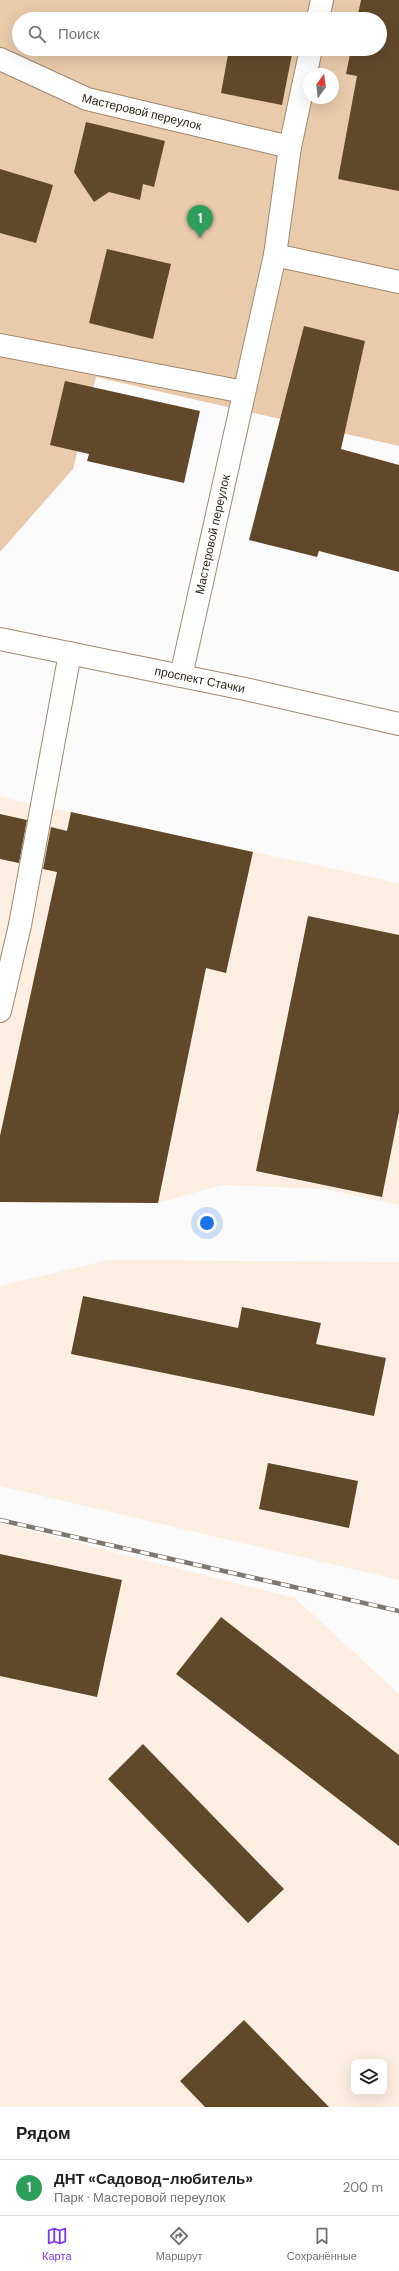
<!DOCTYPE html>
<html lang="ru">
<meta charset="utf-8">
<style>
:root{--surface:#fff;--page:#f2f2f2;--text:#202124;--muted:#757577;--line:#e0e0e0;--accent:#7c3aed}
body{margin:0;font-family:"DM Sans",sans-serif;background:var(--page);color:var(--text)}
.controls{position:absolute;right:12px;bottom:12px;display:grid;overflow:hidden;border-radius:8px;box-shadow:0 4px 16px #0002}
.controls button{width:36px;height:36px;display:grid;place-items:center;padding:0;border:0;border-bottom:1px solid var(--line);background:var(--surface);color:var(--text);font:20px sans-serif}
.compass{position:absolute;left:303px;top:68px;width:36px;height:36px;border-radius:50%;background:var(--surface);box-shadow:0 4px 16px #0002;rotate:14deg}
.you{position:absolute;left:207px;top:1223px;width:14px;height:14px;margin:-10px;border:3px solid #fff;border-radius:50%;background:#1a73e8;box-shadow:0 0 0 6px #1a73e833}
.badge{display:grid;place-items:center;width:26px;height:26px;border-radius:50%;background:var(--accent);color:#fff;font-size:13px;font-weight:700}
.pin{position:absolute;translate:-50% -33px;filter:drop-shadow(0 1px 2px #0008)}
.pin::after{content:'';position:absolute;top:21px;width:14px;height:12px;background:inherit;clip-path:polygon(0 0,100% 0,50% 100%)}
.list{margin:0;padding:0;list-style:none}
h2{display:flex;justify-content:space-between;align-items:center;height:52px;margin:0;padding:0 16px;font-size:17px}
h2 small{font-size:13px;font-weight:400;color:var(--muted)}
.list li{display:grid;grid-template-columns:26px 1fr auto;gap:12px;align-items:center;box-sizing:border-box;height:56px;padding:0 16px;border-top:1px solid var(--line)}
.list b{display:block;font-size:15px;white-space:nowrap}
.list p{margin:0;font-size:13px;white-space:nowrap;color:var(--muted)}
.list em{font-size:13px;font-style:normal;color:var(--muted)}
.icon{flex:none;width:22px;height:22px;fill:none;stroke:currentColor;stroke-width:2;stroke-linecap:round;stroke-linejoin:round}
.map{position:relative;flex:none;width:399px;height:2107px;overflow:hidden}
.search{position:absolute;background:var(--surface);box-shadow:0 4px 16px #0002;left:12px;right:12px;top:12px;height:44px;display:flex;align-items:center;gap:10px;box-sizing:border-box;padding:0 14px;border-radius:22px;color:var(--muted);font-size:15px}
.sheet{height:108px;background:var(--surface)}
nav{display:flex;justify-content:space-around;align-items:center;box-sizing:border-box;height:56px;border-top:1px solid var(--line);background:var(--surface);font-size:11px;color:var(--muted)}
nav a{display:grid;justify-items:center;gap:2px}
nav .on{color:var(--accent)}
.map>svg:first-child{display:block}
</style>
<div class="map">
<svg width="399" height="2107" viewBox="0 0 399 2107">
<rect width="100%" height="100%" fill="#fbfbfb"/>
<!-- built -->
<path fill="#fceee1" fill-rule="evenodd" d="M 0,797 L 399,883 L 399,1205 L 325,1189 L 222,1185 L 158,1203 L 0,1202 Z
M 108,1260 L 399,1262 L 399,1580 L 0,1486 L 0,1286 Z
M 0,1523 L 295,1598 L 399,1694 L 399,2107 L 0,2107 ZM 354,2062 L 384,2062 L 384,2092 L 354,2092 Z"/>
<!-- green -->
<path fill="#e9caab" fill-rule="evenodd" d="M 0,0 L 399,0 L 399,446 L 96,377 L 73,469 L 0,552 ZM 19,19 L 380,19 L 380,49 L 19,49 ZM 309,74 L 333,74 L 333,98 L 309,98 Z"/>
<!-- building -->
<path fill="#62482b" d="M 361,0 L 399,0 L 399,191 L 338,179 L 357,76 L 346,74 L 351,49 L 380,49 L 380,19 L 357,19 Z
M 229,49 L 293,49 L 282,105 L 221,93 Z
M 86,122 L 165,141 L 154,187 L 143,184 L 140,200 L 109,192 L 94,202 L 74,172 Z
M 0,169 L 53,185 L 36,243 L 0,233 Z
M 107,249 L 171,264 L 153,339 L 89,323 Z
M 304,326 L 365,341 L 341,449 L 399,465 L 399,572 L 319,551 L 317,557 L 249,540 Z
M 65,381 L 200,411 L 184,483 L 87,461 L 89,454 L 50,445 Z
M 71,812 L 253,852 L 226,973 L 206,968 L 158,1203 L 0,1202 L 0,1136 L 57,872 L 43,869 L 51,827 L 67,831 Z
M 0,814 L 27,820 L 19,863 L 0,859 Z
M 308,916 L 399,935 L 399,1112 L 382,1197 L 256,1171 Z
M 83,1296 L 238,1328 L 242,1307 L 321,1323 L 316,1344 L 386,1358 L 374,1416 L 71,1354 Z
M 268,1463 L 358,1481 L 349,1528 L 259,1509 Z
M 0,1554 L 122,1580 L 97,1697 L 0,1676 Z
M 221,1617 L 399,1755 L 399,1846 L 176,1674 Z
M 143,1744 L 284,1889 L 248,1923 L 108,1779 Z
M 244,2020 L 329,2107 L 205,2107 L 180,2081 Z"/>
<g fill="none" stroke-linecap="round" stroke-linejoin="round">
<defs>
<g id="minor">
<path d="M 318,19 L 322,0"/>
<path id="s1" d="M 0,59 L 87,99 L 290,147"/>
<path d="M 275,255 L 399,282"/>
<path d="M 0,345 L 244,392"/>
<path id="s2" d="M 0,639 L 245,689 L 399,724"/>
<path id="s3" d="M 181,676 L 275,255 L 290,147 L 311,49"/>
<path d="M 0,1011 L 20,925 L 70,653"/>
</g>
</defs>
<!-- minor casing -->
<use href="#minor" stroke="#a1886f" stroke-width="24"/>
<!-- minor -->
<use href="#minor" stroke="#fff" stroke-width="22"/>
<defs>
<path id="rail" d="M 0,1520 L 399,1611"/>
</defs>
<!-- rail casing -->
<use href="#rail" stroke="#7e7871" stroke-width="4.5"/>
<!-- rail -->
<use href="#rail" stroke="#fff" stroke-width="3" stroke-dasharray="9" stroke-linecap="butt"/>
</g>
<g text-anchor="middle" stroke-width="4" stroke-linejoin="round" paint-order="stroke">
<!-- street labels -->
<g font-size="12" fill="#2f251a" stroke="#fff">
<text dy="4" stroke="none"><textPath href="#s1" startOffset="152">Мастеровой переулок</textPath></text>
<text dy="4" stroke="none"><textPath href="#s3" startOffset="145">Мастеровой переулок</textPath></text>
<text dy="4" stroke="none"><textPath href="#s2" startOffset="204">проспект Стачки</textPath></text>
</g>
</g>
</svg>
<div class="controls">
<button><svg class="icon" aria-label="layers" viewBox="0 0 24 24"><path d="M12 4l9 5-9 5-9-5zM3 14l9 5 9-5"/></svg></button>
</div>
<svg class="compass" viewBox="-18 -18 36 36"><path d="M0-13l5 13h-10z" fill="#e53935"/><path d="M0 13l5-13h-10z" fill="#757577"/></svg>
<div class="you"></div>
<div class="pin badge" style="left:200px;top:238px;background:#2e9e5b">1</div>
<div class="search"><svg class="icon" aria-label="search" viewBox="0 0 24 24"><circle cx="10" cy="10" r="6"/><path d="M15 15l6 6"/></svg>Поиск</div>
</div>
<section class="sheet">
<h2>Рядом<small></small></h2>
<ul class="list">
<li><span class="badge" style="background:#2e9e5b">1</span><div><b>ДНТ «Садовод-любитель»</b><p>Парк · Мастеровой переулок</p></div><em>200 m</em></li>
</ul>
</section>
<nav>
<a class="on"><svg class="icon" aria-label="map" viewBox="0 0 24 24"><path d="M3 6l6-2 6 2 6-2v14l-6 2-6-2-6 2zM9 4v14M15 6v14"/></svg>Карта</a>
<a><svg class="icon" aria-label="directions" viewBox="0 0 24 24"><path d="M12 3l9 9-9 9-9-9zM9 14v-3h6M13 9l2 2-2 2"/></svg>Маршрут</a>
<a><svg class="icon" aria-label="saved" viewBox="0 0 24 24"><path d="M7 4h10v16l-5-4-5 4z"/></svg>Сохранённые</a>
</nav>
